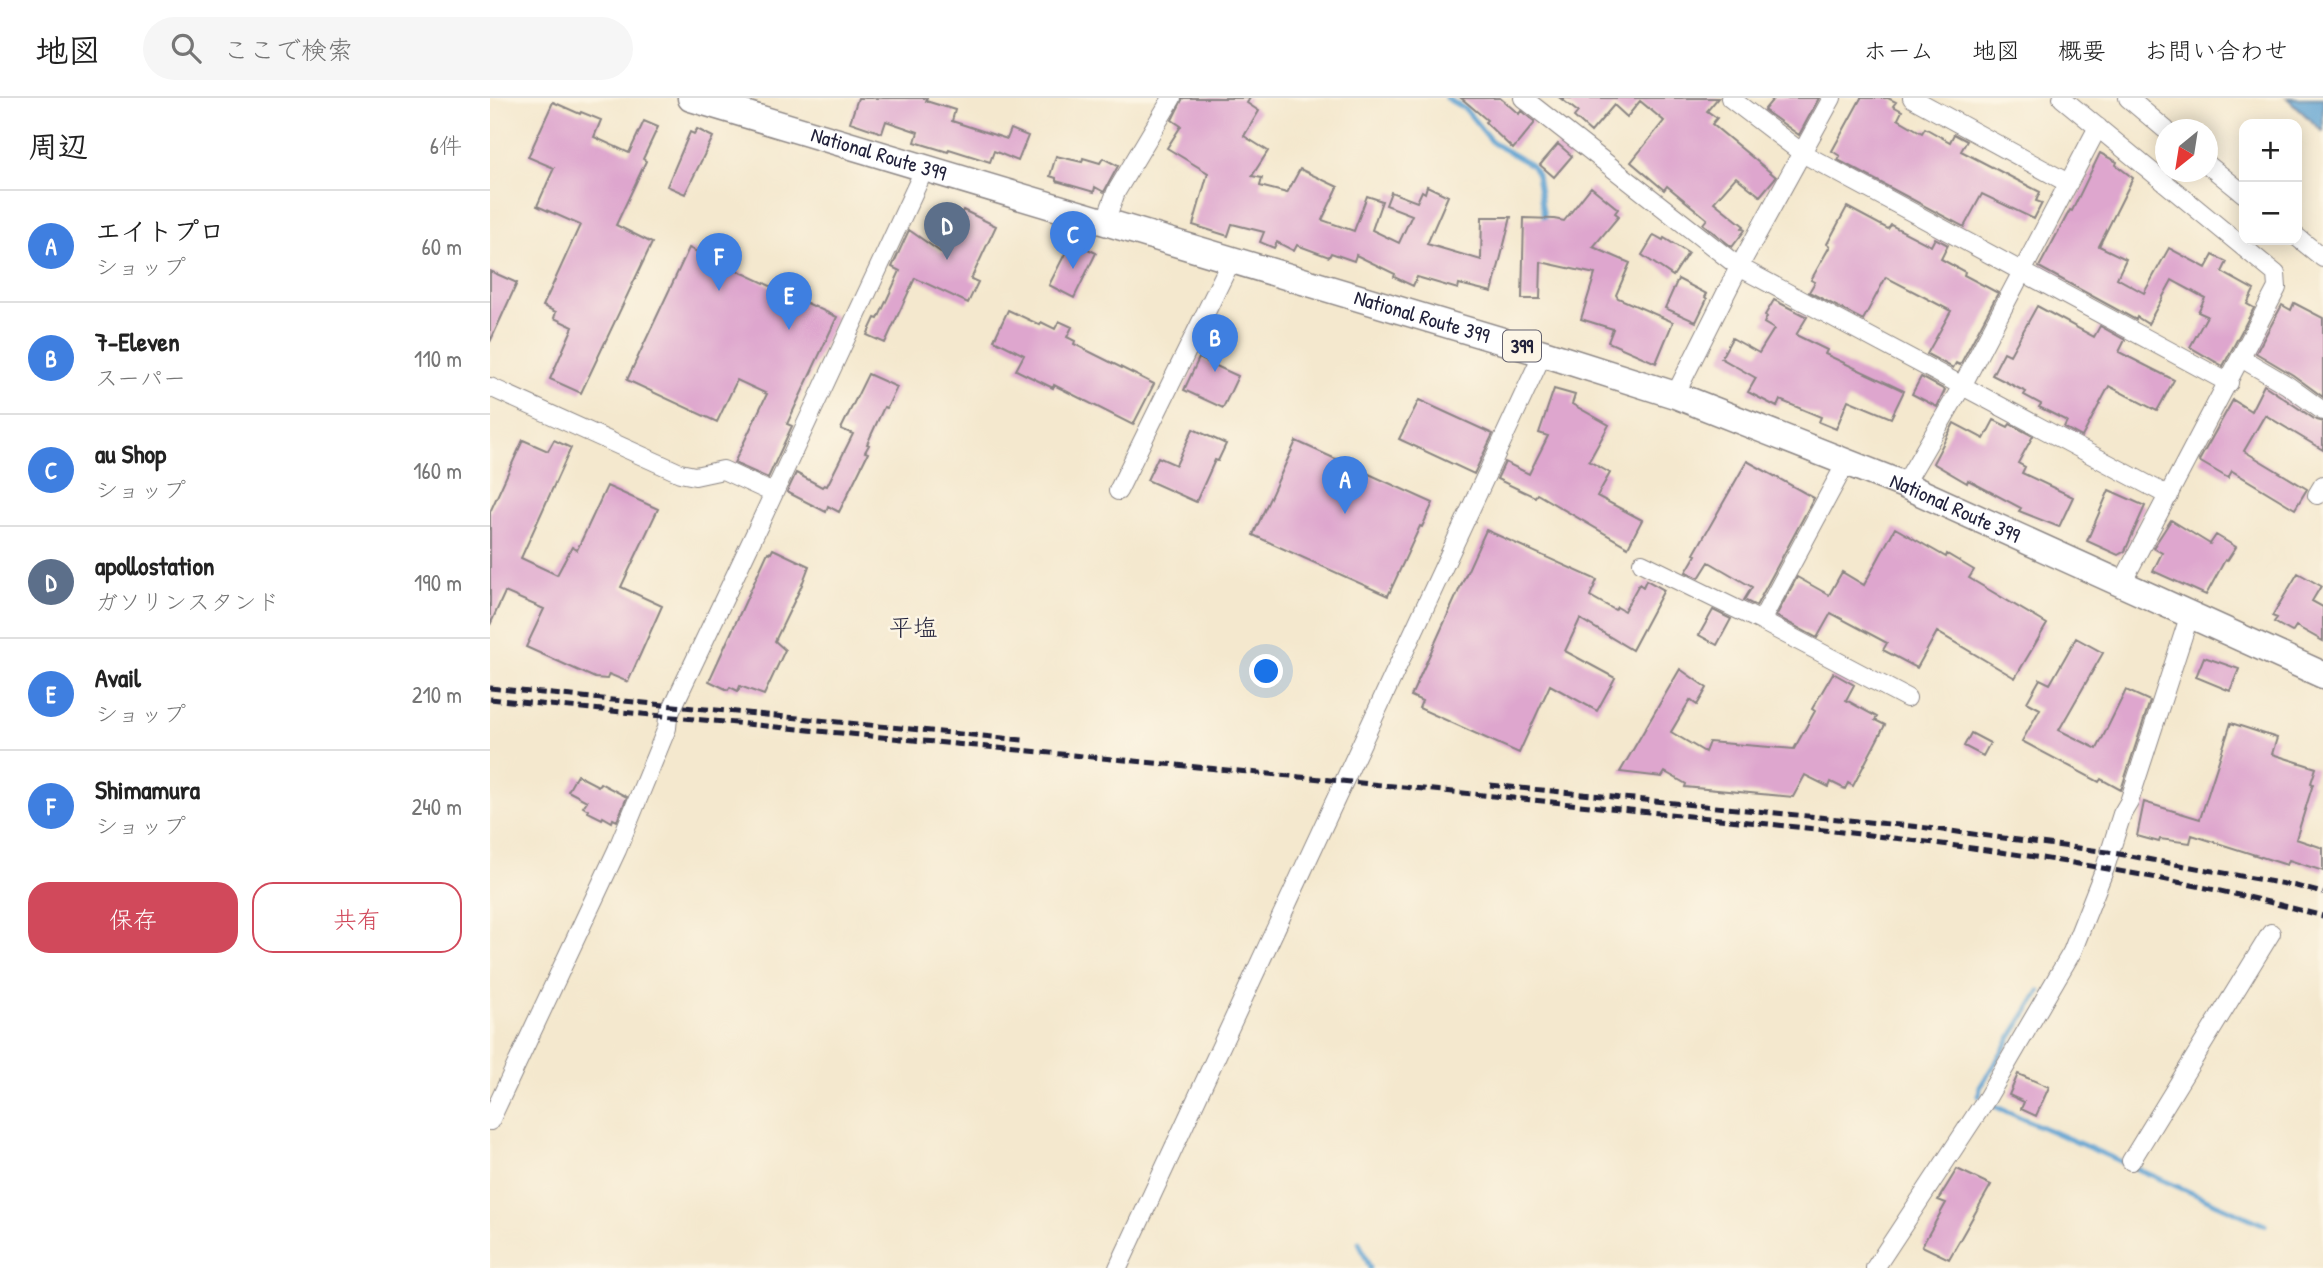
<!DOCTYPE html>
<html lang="ja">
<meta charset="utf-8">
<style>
:root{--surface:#fff;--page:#f6f6f6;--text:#222;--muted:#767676;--line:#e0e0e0;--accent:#d1495b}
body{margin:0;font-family:"Patrick Hand","Klee One",sans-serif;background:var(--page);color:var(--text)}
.controls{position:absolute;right:21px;top:21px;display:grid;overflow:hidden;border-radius:14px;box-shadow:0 4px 18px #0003}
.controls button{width:63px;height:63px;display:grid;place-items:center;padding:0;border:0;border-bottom:2px solid var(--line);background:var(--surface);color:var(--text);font:35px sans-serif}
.compass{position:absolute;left:1665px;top:21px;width:63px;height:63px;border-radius:50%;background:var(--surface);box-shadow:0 4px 18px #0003;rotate:210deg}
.you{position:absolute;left:777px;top:574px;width:24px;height:24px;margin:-18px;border:5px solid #fff;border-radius:50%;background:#1a73e8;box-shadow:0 0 0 10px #1a73e833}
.badge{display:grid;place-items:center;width:46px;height:46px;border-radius:50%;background:var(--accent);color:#fff;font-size:23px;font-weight:700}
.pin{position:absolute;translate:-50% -58px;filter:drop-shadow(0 2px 4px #0008)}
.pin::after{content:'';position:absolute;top:37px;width:24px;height:21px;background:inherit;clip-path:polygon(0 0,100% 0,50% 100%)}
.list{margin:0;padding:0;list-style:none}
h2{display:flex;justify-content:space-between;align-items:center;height:91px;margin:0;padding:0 28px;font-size:30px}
h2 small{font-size:23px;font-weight:400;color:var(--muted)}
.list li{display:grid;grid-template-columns:46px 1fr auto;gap:21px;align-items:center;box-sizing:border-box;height:112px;padding:0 28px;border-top:2px solid var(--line)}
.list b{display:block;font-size:26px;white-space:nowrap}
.list p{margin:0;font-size:23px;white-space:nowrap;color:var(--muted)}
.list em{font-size:23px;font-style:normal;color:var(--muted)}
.actions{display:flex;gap:14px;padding:21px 28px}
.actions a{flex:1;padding:16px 0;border:2px solid var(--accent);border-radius:21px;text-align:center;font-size:24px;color:var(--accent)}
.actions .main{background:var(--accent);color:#fff}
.icon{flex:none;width:38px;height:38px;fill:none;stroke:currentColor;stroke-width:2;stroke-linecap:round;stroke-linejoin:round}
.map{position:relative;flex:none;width:1833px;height:1170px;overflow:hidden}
header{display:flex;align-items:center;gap:42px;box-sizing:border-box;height:98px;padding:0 35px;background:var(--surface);border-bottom:2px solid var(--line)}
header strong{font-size:33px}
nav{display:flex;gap:38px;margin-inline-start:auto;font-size:24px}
.search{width:490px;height:63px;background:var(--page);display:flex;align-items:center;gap:18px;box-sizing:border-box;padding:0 24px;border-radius:38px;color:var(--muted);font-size:26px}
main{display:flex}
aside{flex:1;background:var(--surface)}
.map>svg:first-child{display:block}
</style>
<header>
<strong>地図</strong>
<div class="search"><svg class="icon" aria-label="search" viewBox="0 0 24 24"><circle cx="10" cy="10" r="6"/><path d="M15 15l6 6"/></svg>ここで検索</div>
<nav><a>ホーム</a><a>地図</a><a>概要</a><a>お問い合わせ</a></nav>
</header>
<main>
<aside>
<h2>周辺<small>6件</small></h2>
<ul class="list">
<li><span class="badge" style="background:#3f7fe0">A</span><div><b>エイトプロ</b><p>ショップ</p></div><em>60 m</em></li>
<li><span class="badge" style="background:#3f7fe0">B</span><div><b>7-Eleven</b><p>スーパー</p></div><em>110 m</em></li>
<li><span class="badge" style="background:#3f7fe0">C</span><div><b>au Shop</b><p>ショップ</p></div><em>160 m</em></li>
<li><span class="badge" style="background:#5c6f8a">D</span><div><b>apollostation</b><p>ガソリンスタンド</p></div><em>190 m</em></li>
<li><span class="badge" style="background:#3f7fe0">E</span><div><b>Avail</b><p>ショップ</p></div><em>210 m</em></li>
<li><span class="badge" style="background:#3f7fe0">F</span><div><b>Shimamura</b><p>ショップ</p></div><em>240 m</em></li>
</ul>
<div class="actions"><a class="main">保存</a><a>共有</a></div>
</aside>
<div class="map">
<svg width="1833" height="1170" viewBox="0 0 1833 1170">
<rect width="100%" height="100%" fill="#fcf5e5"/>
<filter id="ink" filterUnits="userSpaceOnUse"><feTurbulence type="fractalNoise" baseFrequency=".0143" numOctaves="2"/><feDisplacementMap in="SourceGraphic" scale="14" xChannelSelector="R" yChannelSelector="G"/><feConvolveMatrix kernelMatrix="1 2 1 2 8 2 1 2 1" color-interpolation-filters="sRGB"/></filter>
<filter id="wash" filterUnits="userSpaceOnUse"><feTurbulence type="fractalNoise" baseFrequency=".00686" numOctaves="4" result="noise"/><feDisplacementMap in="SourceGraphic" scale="28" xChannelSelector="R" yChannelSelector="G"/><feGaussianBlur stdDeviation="1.57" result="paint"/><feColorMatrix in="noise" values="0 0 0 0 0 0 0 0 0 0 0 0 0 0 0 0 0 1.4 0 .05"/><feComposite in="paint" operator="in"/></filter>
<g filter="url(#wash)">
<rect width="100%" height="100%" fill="#f4e8ce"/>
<!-- water -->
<path fill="#5da1d1" stroke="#406286" stroke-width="2" d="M 1797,0 L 1833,0 L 1833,34 Z"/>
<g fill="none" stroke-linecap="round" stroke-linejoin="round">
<!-- stream -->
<path stroke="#5da1d1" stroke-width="5" d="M 956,0 L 975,11 L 1003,45 L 1041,67 L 1047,77 L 1055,126
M 1489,998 L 1490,989 L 1550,893
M 1502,1007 L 1775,1127
M 869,1144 L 880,1170"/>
</g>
<g id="blocks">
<!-- building -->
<path fill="#dea6ce" d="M 368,0 L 437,0 L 436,3 L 465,12 L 462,23 L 517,41 L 521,31 L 538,38 L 528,63 L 504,53 L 500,64 L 459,51 L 458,54 L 425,44 L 428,34 L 396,23 L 392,35 L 360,24 Z
M 693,0 L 760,0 L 757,5 L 769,13 L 754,38 L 778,53 L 762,78 L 772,80 L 770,88 L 797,95 L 810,71 L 848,89 L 832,122 L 864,133 L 877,98 L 892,103 L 882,132 L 909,145 L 922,117 L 896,107 L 901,94 L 927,104 L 932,93 L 935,95 L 937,88 L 958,98 L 937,146 L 991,162 L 992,119 L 1021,119 L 1002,194 L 969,186 L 968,191 L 927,179 L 923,188 L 904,179 L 905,176 L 866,157 L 864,163 L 841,155 L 839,159 L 807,147 L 804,153 L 787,144 L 784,150 L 770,144 L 774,134 L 742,126 L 738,138 L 703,127 L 718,75 L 677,50 L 691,28 L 682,22 Z
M 971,0 L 1010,0 L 1029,16 L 1031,13 L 1044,23 L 1044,26 L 1023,51 L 995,24 L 997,22 Z
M 1070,0 L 1228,0 L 1217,13 L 1227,20 L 1222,26 L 1286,79 L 1270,98 L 1246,79 L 1224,104 L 1254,128 L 1252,130 L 1255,132 L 1242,149 L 1213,126 L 1217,121 L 1177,88 L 1174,92 L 1141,64 L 1174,23 L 1150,3 L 1137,19 L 1124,7 L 1101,34 L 1084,19 L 1088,14 Z
M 1284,0 L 1329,0 L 1309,37 L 1274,12 Z
M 1371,0 L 1398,0 L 1406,4 L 1403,8 L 1412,13 L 1408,21 L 1432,35 L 1435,30 L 1460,44 L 1464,36 L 1477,43 L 1471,53 L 1550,94 L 1546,103 L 1552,105 L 1544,121 L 1492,96 L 1474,129 L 1348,62 L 1350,58 L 1342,53 Z
M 63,4 L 90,16 L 91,14 L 111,22 L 104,39 L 139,55 L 154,23 L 168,29 L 153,61 L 156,63 L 126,127 L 162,145 L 91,295 L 60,281 L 83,229 L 64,220 L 66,214 L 53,208 L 90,127 L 47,108 L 64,70 L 38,59 Z
M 207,31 L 223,39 L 195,96 L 177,88 L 200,34 L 204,36 Z
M 1068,46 L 1082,58 L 1064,79 L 1050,67 Z
M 1610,55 L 1627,64 L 1626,67 L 1643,80 L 1609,148 L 1636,161 L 1627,180 L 1654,195 L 1679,150 L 1716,170 L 1723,157 L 1737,164 L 1732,174 L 1764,192 L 1757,206 L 1764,210 L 1733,268 L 1700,249 L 1717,218 L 1708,214 L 1715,200 L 1682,182 L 1658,226 L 1647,219 L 1646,222 L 1549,169 L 1580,112 L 1582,113 Z
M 566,58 L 592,64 L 593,60 L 610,65 L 613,60 L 628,68 L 614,94 L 605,89 L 604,94 L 566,83 L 566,80 L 560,78 Z
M 1101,89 L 1128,111 L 1125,115 L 1129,118 L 1103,149 L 1140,165 L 1126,197 L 1128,200 L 1183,224 L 1166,265 L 1118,244 L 1123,231 L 1091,221 L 1105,176 L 1051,164 L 1050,201 L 1032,201 L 1034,120 L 1064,121 L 1074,123 Z
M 1357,109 L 1398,131 L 1401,127 L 1441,148 L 1445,140 L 1458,147 L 1451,161 L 1475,174 L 1474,177 L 1508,195 L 1470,267 L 1466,265 L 1463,270 L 1437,256 L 1461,213 L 1396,179 L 1373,222 L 1319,194 L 1325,184 L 1321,182 L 1340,148 L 1337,146 Z
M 473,112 L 506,128 L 481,181 L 488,184 L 478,205 L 425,180 L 395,245 L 377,237 L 385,220 L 388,221 L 410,173 L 402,169 L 419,132 L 452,155 Z
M 1164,137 L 1173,142 L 1174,140 L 1198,155 L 1183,178 L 1152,157 Z
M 580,146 L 592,153 L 594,149 L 606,155 L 584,200 L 559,187 Z
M 199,150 L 347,219 L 297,326 L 302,328 L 278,380 L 244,365 L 277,296 L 247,282 L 227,324 L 137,282 Z
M 0,173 L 27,185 L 0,244 Z
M 1188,181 L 1217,196 L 1215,199 L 1217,201 L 1206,224 L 1175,210 Z
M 1284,202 L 1317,219 L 1306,237 L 1337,252 L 1335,256 L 1414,293 L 1401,320 L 1358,302 L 1346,331 L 1329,324 L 1331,319 L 1290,302 L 1287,309 L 1258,294 L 1266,280 L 1231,260 L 1242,240 L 1269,255 L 1284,231 L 1274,225 L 1277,219 L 1275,217 Z
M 1804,205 L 1833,220 L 1833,299 L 1803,277 L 1766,255 L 1792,207 L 1801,212 Z
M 1547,208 L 1604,239 L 1610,228 L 1635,242 L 1629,254 L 1684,282 L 1667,313 L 1619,288 L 1592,339 L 1574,329 L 1577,323 L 1549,309 L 1551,306 L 1534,297 L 1536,294 L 1502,277 L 1514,254 L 1520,257 Z
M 518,212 L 550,227 L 551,224 L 565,231 L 569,223 L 582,229 L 577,239 L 585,243 L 584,246 L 664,286 L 643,327 L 564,287 L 563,290 L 526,272 L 534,257 L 504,242 Z
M 709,260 L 748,278 L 733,310 L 694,292 Z
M 378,276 L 407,289 L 397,310 L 394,309 L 377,346 L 379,347 L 375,354 L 378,355 L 349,414 L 338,408 L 336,414 L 297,394 L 306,375 L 332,389 L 334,387 L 337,388 L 363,336 L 351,331 Z
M 1431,279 L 1455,292 L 1447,309 L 1422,296 Z
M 1774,287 L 1826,322 L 1833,324 L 1833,352 L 1775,317 L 1754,353 L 1817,391 L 1805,411 L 1742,373 L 1738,380 L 1709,363 L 1743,302 L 1761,313 Z
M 1064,291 L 1085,297 L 1082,306 L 1119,327 L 1099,363 L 1120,375 L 1107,398 L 1152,422 L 1138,449 L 1047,396 L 1045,399 L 1007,381 L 1015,364 L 1039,376 L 1058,338 L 1049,335 Z
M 929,302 L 1003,336 L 984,376 L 909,341 Z
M 1504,322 L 1518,329 L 1520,326 L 1543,338 L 1528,365 L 1535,369 L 1532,375 L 1583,399 L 1569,429 L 1529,413 L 1531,410 L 1478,382 L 1477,385 L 1443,365 L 1464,325 L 1494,341 Z
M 703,331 L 736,346 L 728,363 L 725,362 L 706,404 L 657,382 L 668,359 L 686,367 Z
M 33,342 L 58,353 L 64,342 L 81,350 L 31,460 L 67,477 L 82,449 L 87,452 L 117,388 L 168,411 L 131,489 L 172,508 L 138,584 L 119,576 L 117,581 L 105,580 L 36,549 L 54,511 L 15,494 L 0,527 L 0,414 Z
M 806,343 L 943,405 L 932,429 L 930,428 L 898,498 L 763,437 Z
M 1257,363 L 1324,400 L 1266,508 L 1254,502 L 1262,489 L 1219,464 L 1209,480 L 1196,474 L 1206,457 L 1204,456 Z
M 1619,392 L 1655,408 L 1635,453 L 1628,457 L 1597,443 Z
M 1681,422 L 1720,446 L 1726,437 L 1746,449 L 1737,463 L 1735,462 L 1716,497 L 1663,473 L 1672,455 L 1663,450 Z
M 1405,430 L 1456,459 L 1457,456 L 1484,472 L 1479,480 L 1557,526 L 1525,580 L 1447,534 L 1427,570 L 1393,552 L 1397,545 L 1341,515 L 1327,540 L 1286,518 L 1307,479 L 1339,497 L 1352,474 L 1374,487 Z
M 996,432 L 1107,482 L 1100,498 L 1125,512 L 1127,509 L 1134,513 L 1149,486 L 1153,489 L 1156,482 L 1174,492 L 1142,552 L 1090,521 L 1075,553 L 1125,580 L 1107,613 L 1060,587 L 1029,655 L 929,610 L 932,603 L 921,598 Z
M 283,451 L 319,468 L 311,489 L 285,543 L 295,552 L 274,597 L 250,588 L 248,593 L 240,589 L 238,592 L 219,583 L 278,454 L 281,455 Z
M 1808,475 L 1831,488 L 1822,503 L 1833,509 L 1833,543 L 1806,528 L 1802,534 L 1784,524 L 1787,520 L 1782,518 Z
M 1223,512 L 1241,521 L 1227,547 L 1209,537 Z
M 1586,540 L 1613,555 L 1569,632 L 1607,651 L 1636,592 L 1660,603 L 1631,692 L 1611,681 L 1609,684 L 1532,643 L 1550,611 L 1537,604 L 1550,581 L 1560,586 Z
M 1714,559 L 1749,571 L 1740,593 L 1706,579 Z
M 1190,571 L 1217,590 L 1207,607 L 1200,602 L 1181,634 L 1215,654 L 1219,644 L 1304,651 L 1325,613 L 1322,611 L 1343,575 L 1364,587 L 1356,602 L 1387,619 L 1385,622 L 1395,627 L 1363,688 L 1358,685 L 1355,691 L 1341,684 L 1339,689 L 1315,677 L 1303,699 L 1195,689 L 1196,686 L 1175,674 L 1172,679 L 1130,674 Z
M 1741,625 L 1787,640 L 1782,656 L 1826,670 L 1821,685 L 1823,686 L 1806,741 L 1833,750 L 1833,773 L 1799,762 L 1797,767 L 1702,737 L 1700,745 L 1670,741 L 1669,744 L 1647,738 L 1654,704 L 1710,721 Z
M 1481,635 L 1500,645 L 1493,658 L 1474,648 Z
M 87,677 L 108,688 L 110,685 L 137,699 L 127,723 L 123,721 L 122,724 L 113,719 L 112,721 L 98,714 L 98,712 L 93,709 L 97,703 L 78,693 Z
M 1528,976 L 1559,989 L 1546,1018 L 1531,1011 L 1534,1004 L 1519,997 Z
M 1467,1071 L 1501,1087 L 1459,1161 L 1432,1148 L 1456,1105 L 1448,1102 Z"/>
</g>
</g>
<g filter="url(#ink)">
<use href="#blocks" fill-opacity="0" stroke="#8b8584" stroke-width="2"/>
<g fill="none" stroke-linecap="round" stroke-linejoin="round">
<defs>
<path id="minor" d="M 1033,0 L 1249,169 L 1679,398
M 1240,0 L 1312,55 L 1739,285
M 1422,0 L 1578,85
M 1572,0 L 1786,176 L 1787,190 L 1632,485
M 1638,0 L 1676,32
M 1717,66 L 1754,96
M 615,124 L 626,94 L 682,0
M 1807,139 L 1833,160
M 1751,260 L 1797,287 L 1833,313
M 0,289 L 190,375 L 205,378 L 233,372 L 283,395
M 1185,297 L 1249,169 L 1342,0
M 1414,387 L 1472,288 L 1608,29
M 628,393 L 742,161
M 1827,397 L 1833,387
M 1152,465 L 1271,523 L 1417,600
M 1271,523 L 1357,363
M 0,1023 L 127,752 L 177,630 L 178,619 L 270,425 L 435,70
M 1641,1063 L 1781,835
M 628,1170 L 1053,255
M 1385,1170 L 1497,1000 L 1582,854 L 1615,770 L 1632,716 L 1639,704 L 1700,516"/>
<g id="highway">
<path id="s1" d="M 201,0 L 1053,255 L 1185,297 L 1414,387 L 1833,577"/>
</g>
</defs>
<!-- minor casing -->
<use href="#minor" stroke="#8b8584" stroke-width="20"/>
<!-- highway casing -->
<use href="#highway" stroke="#8b8584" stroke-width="29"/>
<!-- minor -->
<use href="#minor" stroke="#fff" stroke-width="18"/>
<!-- highway -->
<use href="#highway" stroke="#fff" stroke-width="26"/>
<!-- rail -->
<path stroke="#22223b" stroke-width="5" stroke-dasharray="10 5" stroke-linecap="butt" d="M 0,590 L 533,642
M 0,601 C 360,637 721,669 1081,706 C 1333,732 1588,752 1833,818
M 1000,687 L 1430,729 L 1618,754 L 1806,788 L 1833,795"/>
</g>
</g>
<g text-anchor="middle" stroke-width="5" stroke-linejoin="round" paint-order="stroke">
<!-- shield labels -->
<rect fill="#fcf5e5" stroke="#63616e" stroke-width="2" x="1013" y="232.5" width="38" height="31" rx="5"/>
<g font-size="19" font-weight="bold" fill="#22223b">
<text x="1032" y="255">399</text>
</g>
<!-- street labels -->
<g font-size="21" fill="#22223b" stroke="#fcf5e5">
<text dy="7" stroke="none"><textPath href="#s1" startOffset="196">National Route 399</textPath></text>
<text dy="7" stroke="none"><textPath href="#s1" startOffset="763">National Route 399</textPath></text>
<text dy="7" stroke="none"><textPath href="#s1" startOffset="1330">National Route 399</textPath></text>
</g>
<!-- quarter labels -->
<g font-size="24" fill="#22223b" stroke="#fcf5e5">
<text x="423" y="538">平塩</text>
</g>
</g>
</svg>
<div class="controls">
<button>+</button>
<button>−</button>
</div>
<svg class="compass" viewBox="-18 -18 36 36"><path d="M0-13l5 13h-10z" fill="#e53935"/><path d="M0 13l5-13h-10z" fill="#767676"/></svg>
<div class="you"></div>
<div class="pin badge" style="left:855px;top:416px;background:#3f7fe0">A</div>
<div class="pin badge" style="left:725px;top:274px;background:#3f7fe0">B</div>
<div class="pin badge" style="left:583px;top:171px;background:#3f7fe0">C</div>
<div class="pin badge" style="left:457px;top:162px;background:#5c6f8a">D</div>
<div class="pin badge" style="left:299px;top:232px;background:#3f7fe0">E</div>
<div class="pin badge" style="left:229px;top:193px;background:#3f7fe0">F</div>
</div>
</main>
